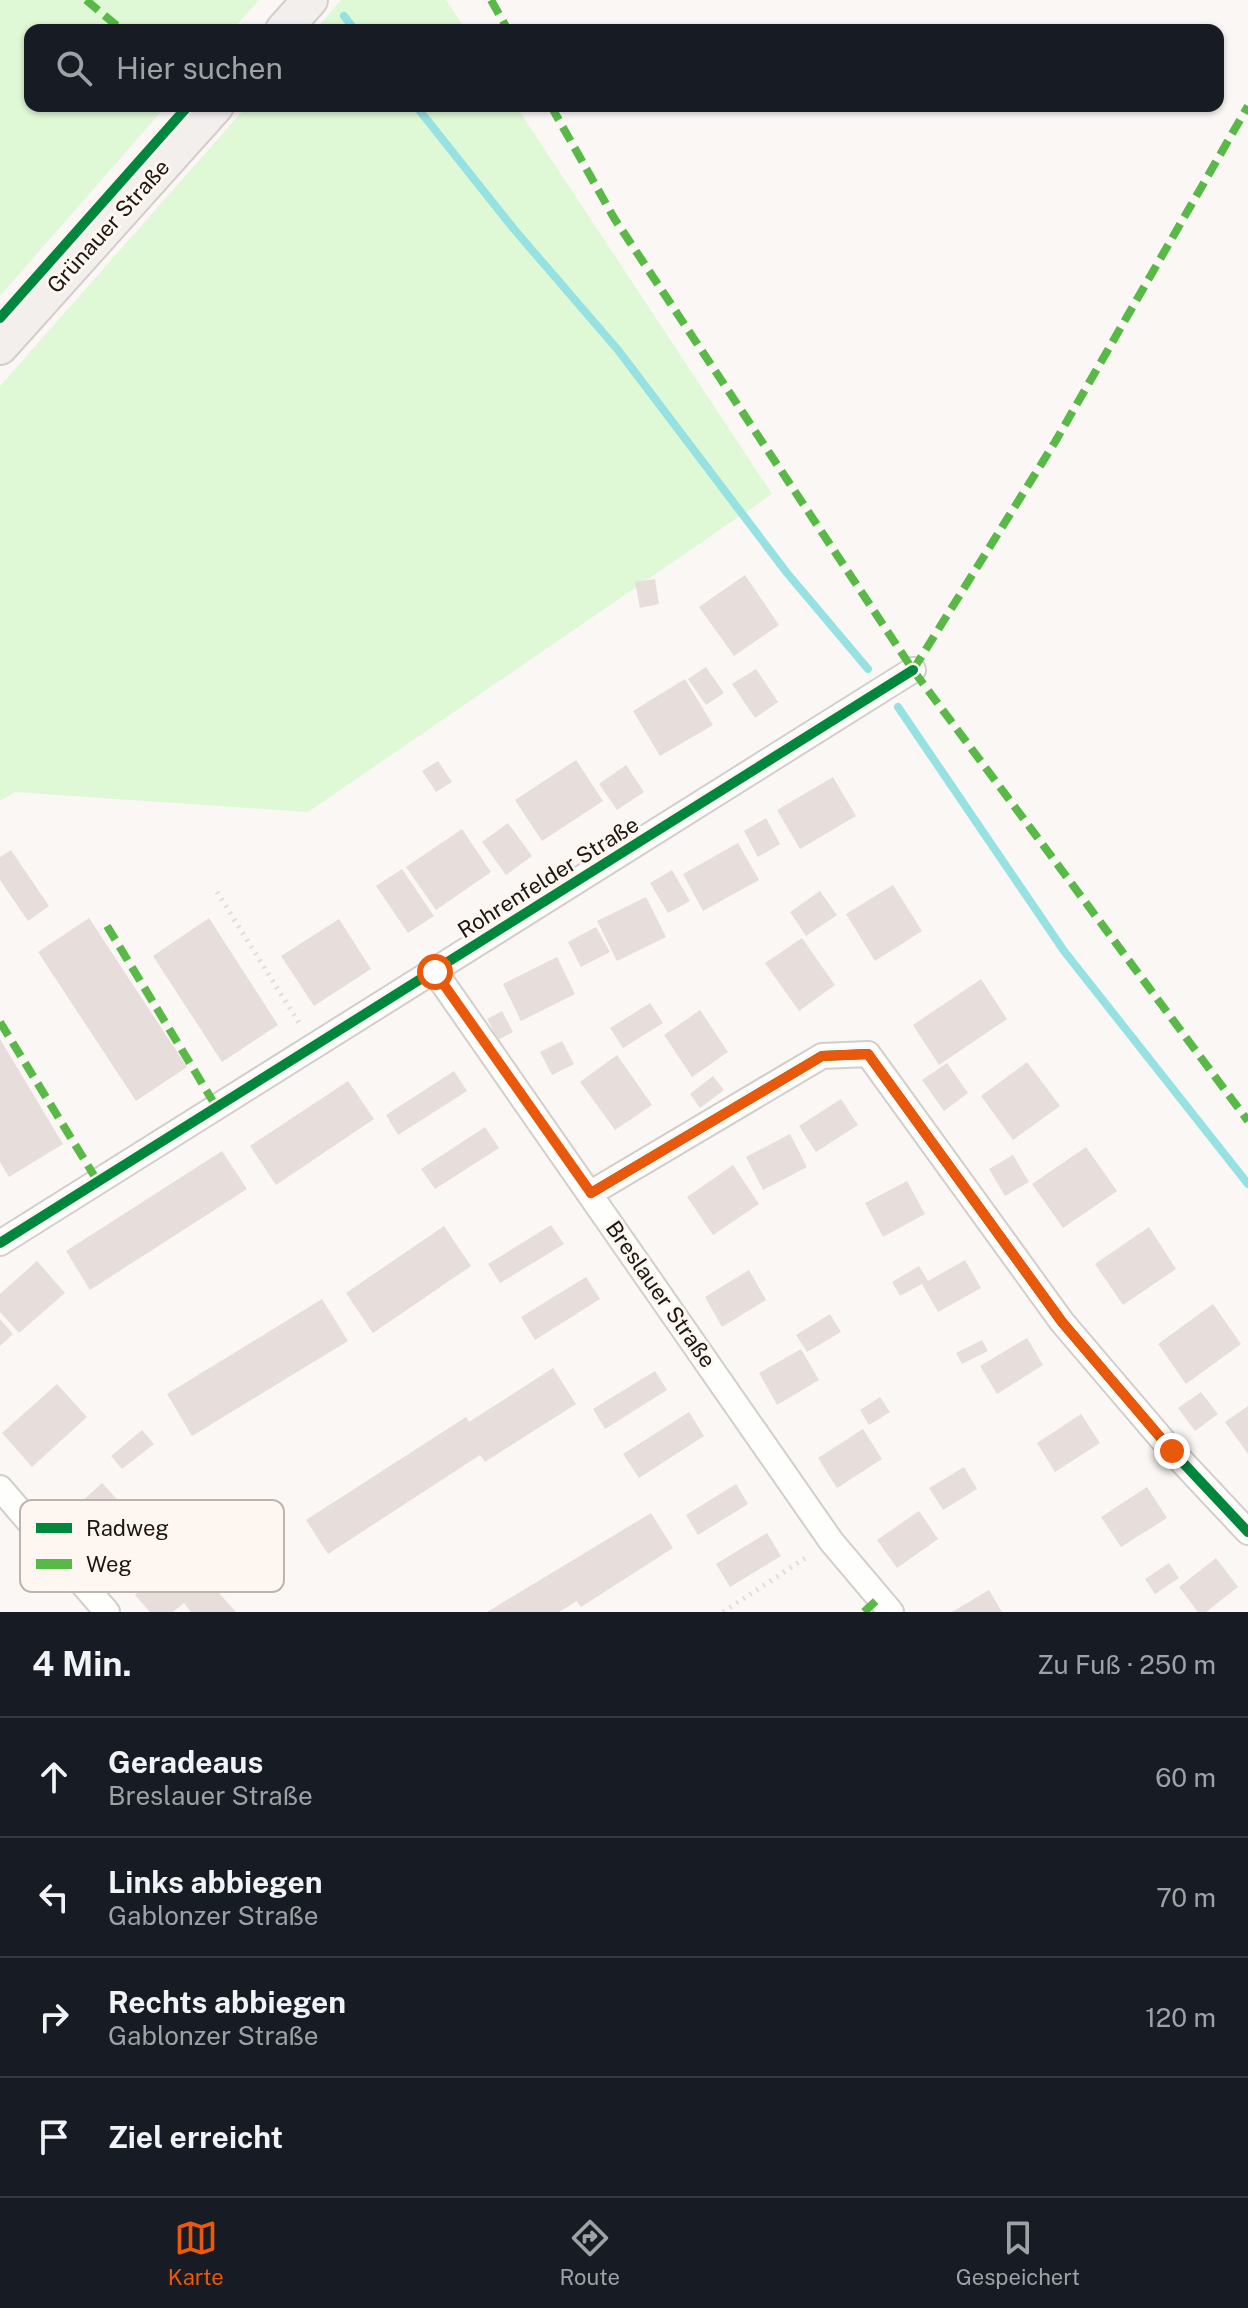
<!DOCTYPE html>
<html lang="de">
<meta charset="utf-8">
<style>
:root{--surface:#171b24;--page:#242831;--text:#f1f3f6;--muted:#9ea1a6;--line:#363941;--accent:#ea580c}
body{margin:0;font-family:"Public Sans",sans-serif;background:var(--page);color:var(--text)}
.stop{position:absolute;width:24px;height:24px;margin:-18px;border:6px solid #ea580c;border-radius:50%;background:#fff}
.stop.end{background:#ea580c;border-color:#fff;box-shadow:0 2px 8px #0008}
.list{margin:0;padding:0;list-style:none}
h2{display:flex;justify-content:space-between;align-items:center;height:104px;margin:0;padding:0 32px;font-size:34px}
h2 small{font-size:26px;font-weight:400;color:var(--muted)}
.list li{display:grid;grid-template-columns:52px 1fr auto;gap:24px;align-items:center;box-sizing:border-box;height:120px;padding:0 32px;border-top:2px solid var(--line)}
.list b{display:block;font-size:30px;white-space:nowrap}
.list p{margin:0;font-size:26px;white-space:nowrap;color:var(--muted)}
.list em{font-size:26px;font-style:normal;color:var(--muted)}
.icon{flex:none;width:44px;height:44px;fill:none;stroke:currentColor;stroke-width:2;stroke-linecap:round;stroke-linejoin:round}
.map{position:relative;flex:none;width:1248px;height:1612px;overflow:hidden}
.search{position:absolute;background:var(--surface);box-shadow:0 2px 6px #0004;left:24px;right:24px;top:24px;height:88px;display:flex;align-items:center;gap:20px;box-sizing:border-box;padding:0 28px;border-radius:16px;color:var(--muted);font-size:30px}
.sheet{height:584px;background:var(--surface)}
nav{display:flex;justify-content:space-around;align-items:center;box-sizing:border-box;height:112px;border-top:2px solid var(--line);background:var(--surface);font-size:22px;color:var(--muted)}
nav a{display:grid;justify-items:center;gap:4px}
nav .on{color:var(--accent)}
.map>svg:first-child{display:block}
</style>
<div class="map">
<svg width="1248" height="1612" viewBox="0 0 1248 1612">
<rect width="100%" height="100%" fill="#fbf7f4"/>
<!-- green -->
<path fill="#dff8d5" d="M 0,0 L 259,0 L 232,30 L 30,30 L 30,106 L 166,106 L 0,296 Z
M 341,0 L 446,0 L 466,30 L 315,30 Z
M 247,106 L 516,106 L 772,494 L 308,812 L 15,792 L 0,801 L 0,386 Z"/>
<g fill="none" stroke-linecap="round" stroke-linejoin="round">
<!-- stream -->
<path stroke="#96e1e1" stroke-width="8" d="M 344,16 L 355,30
M 416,106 L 513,228 L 618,350 L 787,573 L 868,669
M 898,707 L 1064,951 L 1248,1184"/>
</g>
<!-- building -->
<path fill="#e7dedb" d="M 745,575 L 779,625 L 734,656 L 699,607 Z
M 655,579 L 659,604 L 640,608 L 635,582 Z
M 706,667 L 724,693 L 706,705 L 688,679 Z
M 756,669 L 778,702 L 755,718 L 732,684 Z
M 685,679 L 713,725 L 660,756 L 633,711 Z
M 576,760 L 603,801 L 542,841 L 515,800 Z
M 438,761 L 452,782 L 436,792 L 422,771 Z
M 626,765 L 644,792 L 617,810 L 599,784 Z
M 833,777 L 856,816 L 800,849 L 777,810 Z
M 766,818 L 780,844 L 758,857 L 744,831 Z
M 508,823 L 532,856 L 506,875 L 482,842 Z
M 462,829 L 491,872 L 436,910 L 406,867 Z
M 738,843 L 759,880 L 703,911 L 683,874 Z
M 11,850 L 49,906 L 28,921 L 0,880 L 0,857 Z
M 402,869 L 434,916 L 408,933 L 376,886 Z
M 672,870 L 690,901 L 668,913 L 650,883 Z
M 893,885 L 922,931 L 875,961 L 846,914 Z
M 820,891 L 837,915 L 806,936 L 790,912 Z
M 646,897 L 666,937 L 617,961 L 597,921 Z
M 89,918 L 187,1067 L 136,1101 L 38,952 Z
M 209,918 L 278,1025 L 222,1062 L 153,956 Z
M 339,919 L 371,969 L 314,1006 L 281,956 Z
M 596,927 L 610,952 L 581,967 L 568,942 Z
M 802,938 L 835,985 L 799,1011 L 765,963 Z
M 557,957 L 575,994 L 521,1021 L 503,984 Z
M 981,979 L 1007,1019 L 939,1065 L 913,1025 Z
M 650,1003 L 663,1023 L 623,1048 L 610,1028 Z
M 700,1010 L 728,1052 L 692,1077 L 664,1035 Z
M 502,1011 L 513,1032 L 498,1040 L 487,1019 Z
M 0,1039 L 63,1144 L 9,1177 L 0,1162 Z
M 562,1041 L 574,1064 L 552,1075 L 540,1052 Z
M 617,1055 L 652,1105 L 615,1130 L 580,1082 Z
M 1027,1062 L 1060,1106 L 1013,1140 L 981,1096 Z
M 947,1063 L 968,1093 L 944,1111 L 922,1080 Z
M 454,1071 L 467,1091 L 398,1135 L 386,1115 Z
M 713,1076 L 724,1090 L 700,1108 L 690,1094 Z
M 348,1081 L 374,1119 L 276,1185 L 250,1146 Z
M 841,1099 L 858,1125 L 816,1152 L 799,1126 Z
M 485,1127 L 499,1148 L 435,1189 L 421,1169 Z
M 790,1134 L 807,1167 L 763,1190 L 746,1157 Z
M 1086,1147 L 1117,1191 L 1063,1228 L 1032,1184 Z
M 222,1151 L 247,1189 L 90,1290 L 66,1251 Z
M 1013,1155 L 1029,1182 L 1005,1196 L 989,1169 Z
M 733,1165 L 759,1204 L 713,1235 L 687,1197 Z
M 907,1181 L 925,1214 L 883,1237 L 865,1203 Z
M 551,1225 L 564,1244 L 500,1283 L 488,1264 Z
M 444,1226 L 471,1266 L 373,1333 L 346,1293 Z
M 1149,1227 L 1176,1269 L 1123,1305 L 1095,1264 Z
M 965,1260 L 981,1288 L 938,1312 L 922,1284 L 900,1296 L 892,1282 L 919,1266 L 928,1281 Z
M 37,1261 L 65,1293 L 19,1333 L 0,1312 L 0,1294 Z
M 749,1270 L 766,1300 L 722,1327 L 705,1297 Z
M 586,1277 L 600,1299 L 535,1340 L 521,1317 Z
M 322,1299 L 348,1341 L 192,1436 L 167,1394 Z
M 1213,1304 L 1241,1344 L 1186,1384 L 1158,1344 Z
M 830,1314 L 841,1332 L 807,1352 L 796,1335 Z
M 0,1319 L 13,1334 L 0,1346 Z
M 1027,1338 L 1043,1365 L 997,1394 L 980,1366 Z
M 982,1340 L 988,1351 L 962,1364 L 956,1353 Z
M 801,1349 L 819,1380 L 777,1405 L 759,1373 Z
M 553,1368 L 576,1404 L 485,1462 L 480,1455 L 328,1554 L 306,1520 L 466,1417 L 469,1422 Z
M 655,1371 L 667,1390 L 605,1429 L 593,1409 Z
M 57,1384 L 87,1417 L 32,1467 L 2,1433 Z
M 1201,1392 L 1218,1414 L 1195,1431 L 1178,1408 Z
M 880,1397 L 890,1412 L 869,1425 L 860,1410 Z
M 1248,1406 L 1248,1454 L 1225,1422 Z
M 689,1412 L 704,1436 L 639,1478 L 623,1454 Z
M 1081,1414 L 1100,1443 L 1055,1472 L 1037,1443 Z
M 863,1429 L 882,1459 L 837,1488 L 818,1458 Z
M 142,1430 L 154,1444 L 122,1469 L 111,1456 Z
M 964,1467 L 977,1489 L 943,1510 L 929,1488 Z
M 102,1483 L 147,1532 L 111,1565 L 66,1516 Z
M 736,1484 L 748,1504 L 698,1535 L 686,1515 Z
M 1147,1487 L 1167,1518 L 1121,1547 L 1101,1517 Z
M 919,1511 L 938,1539 L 897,1568 L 877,1540 Z
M 651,1513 L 673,1548 L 581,1607 L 577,1601 L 559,1612 L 487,1612 Z
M 767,1533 L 781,1556 L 730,1587 L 716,1564 Z
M 189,1548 L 214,1576 L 208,1581 L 236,1612 L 191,1612 L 184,1603 L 173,1612 L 150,1612 L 135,1595 Z
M 1216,1558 L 1238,1587 L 1206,1612 L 1198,1612 L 1179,1587 Z
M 1169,1563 L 1179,1578 L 1155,1594 L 1145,1579 Z
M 989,1590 L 1002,1612 L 952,1612 Z"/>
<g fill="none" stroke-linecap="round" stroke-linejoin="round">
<defs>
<path id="street" d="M 435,972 L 831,1541 L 891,1612
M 591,1193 L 822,1056 L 868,1054 L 1062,1322 L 1172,1451 L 1248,1532
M 0,1243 L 913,670
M 0,1488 L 107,1612"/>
<path id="secondary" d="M 283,30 L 310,0
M 0,347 L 216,106"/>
</defs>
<!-- street casing -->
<use href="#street" stroke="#d3ceca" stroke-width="28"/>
<!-- secondary casing -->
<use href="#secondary" stroke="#d3ceca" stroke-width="38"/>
<!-- path -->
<path stroke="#dfdedd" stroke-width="5" stroke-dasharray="2 6" stroke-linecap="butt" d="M 217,892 L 301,1026
M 723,1612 L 810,1555"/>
<!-- street -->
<use href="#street" stroke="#fefefd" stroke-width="24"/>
<!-- secondary -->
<use href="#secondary" stroke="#f2efec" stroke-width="34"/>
<!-- quiet -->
<path stroke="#58b947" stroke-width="8" stroke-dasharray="16 8" stroke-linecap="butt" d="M 86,0 L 122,30
M 491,0 L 508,30
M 213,106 L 215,107
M 551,106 L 614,218 L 913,670 L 1248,1121
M 913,670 L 1055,442 L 1248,106
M 107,926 L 217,1108
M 0,1022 L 98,1182
M 864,1612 L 879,1598"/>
<defs>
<path id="cycleway" d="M 0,318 L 188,106
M 591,1193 L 822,1056 L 868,1054 L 1062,1322 L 1172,1451 L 1248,1532
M 0,1243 L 913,670"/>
</defs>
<!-- cycleway casing -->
<use href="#cycleway" stroke="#fef6f1" stroke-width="15"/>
<!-- cycleway -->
<use href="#cycleway" stroke="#00873e" stroke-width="10"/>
</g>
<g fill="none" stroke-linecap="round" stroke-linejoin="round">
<!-- route -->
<path stroke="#ea580c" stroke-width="10" d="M 435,972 L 591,1193 L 822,1056 L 868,1054 L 1062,1322 L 1172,1451"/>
</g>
<g text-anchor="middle" stroke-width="6" stroke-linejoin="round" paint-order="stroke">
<!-- street labels -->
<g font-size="22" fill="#1d1713" stroke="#fef6f1">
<text transform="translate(108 226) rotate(-48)" y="8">Grünauer Straße</text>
<text transform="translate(548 877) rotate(-32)" y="8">Rohrenfelder Straße</text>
<text transform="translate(661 1294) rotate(55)" y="8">Breslauer Straße</text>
</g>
</g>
<!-- legend -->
<rect x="20" y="1500" width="264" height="92" rx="12" fill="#fef6f1" stroke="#bab3ae" stroke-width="2"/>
<rect x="36" y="1523" width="36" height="10" fill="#00873e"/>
<rect x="36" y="1559" width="36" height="10" fill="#58b947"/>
<g font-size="22" fill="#1d1713">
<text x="86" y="1536">Radweg</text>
<text x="86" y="1572">Weg</text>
</g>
</svg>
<div class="stop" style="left:435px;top:972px"></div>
<div class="stop end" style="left:1172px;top:1451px"></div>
<div class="search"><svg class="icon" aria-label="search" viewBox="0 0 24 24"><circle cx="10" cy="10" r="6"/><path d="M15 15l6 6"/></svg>Hier suchen</div>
</div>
<section class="sheet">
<h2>4 Min.<small>Zu Fuß · 250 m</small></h2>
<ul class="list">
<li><svg class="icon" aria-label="ahead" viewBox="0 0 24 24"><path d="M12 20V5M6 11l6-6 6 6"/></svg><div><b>Geradeaus</b><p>Breslauer Straße</p></div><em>60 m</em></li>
<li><svg class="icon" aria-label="left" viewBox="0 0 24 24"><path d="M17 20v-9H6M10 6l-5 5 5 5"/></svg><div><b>Links abbiegen</b><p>Gablonzer Straße</p></div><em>70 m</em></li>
<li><svg class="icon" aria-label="right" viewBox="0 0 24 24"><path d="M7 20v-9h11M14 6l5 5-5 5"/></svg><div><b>Rechts abbiegen</b><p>Gablonzer Straße</p></div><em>120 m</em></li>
<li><svg class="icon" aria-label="arrive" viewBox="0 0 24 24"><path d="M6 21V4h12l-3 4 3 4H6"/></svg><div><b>Ziel erreicht</b></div></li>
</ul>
</section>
<nav>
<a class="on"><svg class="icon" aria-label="map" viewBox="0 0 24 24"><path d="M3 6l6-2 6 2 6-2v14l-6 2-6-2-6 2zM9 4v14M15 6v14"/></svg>Karte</a>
<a><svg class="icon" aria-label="directions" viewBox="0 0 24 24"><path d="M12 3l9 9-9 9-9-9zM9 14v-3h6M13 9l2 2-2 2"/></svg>Route</a>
<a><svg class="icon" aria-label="saved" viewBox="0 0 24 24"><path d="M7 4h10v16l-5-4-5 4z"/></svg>Gespeichert</a>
</nav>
